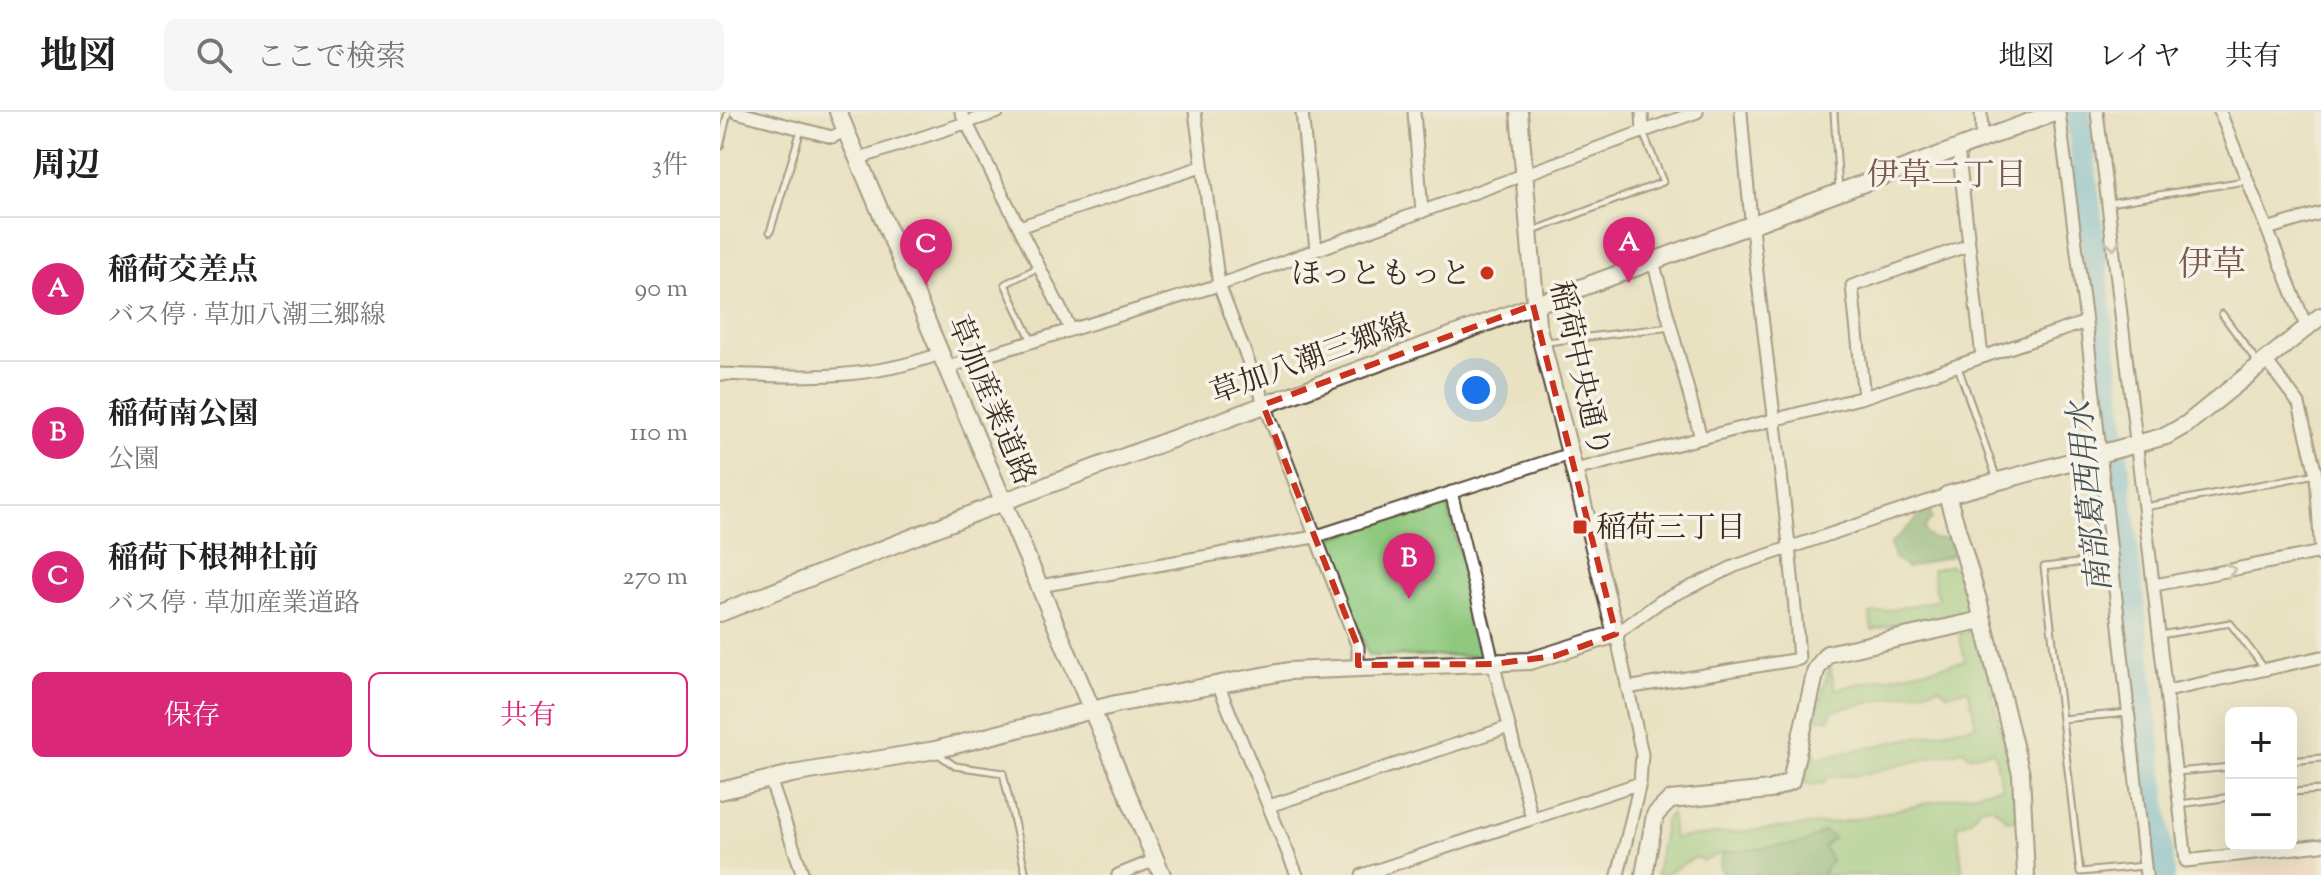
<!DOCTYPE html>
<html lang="ja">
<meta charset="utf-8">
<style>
:root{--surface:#fff;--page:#f6f6f6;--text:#222;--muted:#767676;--line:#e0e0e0;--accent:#db2777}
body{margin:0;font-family:"Sorts Mill Goudy","Noto Serif JP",serif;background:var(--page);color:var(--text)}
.controls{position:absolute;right:24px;bottom:24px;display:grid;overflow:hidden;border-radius:12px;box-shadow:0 8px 32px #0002}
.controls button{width:72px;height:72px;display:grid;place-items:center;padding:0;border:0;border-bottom:2px solid var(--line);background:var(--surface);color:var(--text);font:40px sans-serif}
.you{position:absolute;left:756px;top:278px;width:28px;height:28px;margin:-20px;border:6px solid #fff;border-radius:50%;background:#1a73e8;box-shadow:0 0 0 12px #1a73e833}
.badge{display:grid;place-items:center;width:52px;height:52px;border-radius:50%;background:var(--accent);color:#fff;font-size:26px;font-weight:700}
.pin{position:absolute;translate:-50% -66px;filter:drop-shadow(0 2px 4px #0008)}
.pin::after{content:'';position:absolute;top:42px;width:28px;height:24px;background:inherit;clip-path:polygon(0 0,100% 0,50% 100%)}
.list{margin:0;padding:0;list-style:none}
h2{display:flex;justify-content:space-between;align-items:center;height:104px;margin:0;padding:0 32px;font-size:34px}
h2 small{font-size:26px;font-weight:400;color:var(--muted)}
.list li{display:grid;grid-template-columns:52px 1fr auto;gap:24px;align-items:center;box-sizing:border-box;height:144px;padding:0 32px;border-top:2px solid var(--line)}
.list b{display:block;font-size:30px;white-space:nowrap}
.list p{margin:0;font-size:26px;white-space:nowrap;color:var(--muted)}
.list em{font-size:26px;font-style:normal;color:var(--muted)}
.actions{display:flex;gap:16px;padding:24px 32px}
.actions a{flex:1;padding:18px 0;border:2px solid var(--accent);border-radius:12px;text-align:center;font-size:28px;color:var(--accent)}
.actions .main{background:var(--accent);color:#fff}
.icon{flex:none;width:44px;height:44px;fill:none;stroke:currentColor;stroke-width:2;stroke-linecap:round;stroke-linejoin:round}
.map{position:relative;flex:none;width:1601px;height:763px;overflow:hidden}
header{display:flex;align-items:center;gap:48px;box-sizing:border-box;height:112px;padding:0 40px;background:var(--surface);border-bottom:2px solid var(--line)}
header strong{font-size:38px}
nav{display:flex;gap:44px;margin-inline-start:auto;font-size:28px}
.search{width:560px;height:72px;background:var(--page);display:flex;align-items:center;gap:20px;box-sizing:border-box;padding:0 28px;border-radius:12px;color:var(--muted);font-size:30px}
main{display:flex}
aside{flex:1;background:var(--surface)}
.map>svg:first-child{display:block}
</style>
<header>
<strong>地図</strong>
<div class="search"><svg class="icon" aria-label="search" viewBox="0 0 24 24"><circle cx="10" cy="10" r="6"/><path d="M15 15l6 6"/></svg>ここで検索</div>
<nav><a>地図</a><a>レイヤ</a><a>共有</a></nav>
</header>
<main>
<aside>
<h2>周辺<small>3件</small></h2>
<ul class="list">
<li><span class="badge">A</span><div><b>稲荷交差点</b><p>バス停 · 草加八潮三郷線</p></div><em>90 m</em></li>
<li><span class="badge">B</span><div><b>稲荷南公園</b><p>公園</p></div><em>110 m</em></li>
<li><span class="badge">C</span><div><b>稲荷下根神社前</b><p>バス停 · 草加産業道路</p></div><em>270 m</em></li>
</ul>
<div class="actions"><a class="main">保存</a><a>共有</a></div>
</aside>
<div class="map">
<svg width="1601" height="763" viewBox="0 0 1601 763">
<rect width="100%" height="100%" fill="#f7f3e8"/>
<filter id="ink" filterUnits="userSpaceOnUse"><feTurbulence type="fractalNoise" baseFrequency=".0125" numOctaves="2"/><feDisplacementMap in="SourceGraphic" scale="16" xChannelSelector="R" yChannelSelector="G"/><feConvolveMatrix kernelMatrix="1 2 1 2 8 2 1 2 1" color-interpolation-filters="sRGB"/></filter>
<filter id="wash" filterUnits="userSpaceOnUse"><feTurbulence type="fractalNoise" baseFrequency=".006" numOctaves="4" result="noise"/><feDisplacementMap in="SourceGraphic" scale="32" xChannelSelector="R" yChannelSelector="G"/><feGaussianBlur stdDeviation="1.8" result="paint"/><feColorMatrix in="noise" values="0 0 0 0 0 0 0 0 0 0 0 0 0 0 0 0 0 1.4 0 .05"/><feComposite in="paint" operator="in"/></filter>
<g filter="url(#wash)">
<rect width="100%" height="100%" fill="#e9e2c2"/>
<!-- built -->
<path fill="#f4d3c0" d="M 1601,744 L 1601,763 L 1476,763 L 1475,760 Z"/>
<!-- green -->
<path fill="#8ec97e" stroke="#647a4e" stroke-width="2" d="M 720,390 L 728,394 L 764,539 L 761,544 L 649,544 L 607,435 L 612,426 Z
M 1230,453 L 1237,457 L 1248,503 L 1205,512 L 1203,506 L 1152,518 L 1150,502 L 1218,488 L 1212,458 Z
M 1252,519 L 1258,524 L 1292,665 L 1296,708 L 1287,708 L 1272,694 L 1260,696 L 1250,709 L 1237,713 L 1243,763 L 1102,763 L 1106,762 L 1085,731 L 1003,741 L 983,749 L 976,745 L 944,763 L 936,763 L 946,706 L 951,701 L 954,726 L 1121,710 L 1282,675 L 1274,639 L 1249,644 L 1243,638 L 1140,663 L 1107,665 L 1105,671 L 1089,673 L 1082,668 L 1090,621 L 1096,646 L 1256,613 L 1248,577 L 1227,582 L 1220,575 L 1111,599 L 1109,608 L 1095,606 L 1110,553 L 1115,577 L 1245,549 L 1239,522 Z"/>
<!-- forest -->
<path fill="#72ad6d" stroke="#566c46" stroke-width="2" d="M 1209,396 L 1212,407 L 1205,414 L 1206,422 L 1214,427 L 1228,426 L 1234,443 L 1187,456 L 1174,446 L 1170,432 Z
M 1104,719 L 1114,726 L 1104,734 L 1111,749 L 1102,763 L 1004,763 L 999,754 L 1003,741 L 1085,731 Z"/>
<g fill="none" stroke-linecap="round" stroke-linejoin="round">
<!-- river -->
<path stroke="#60b7dd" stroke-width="24" d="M 1358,0 L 1443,763"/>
</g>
</g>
<g filter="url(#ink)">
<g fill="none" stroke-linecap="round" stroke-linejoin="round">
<defs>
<path id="lane" d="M 1114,0 L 1119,79
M 0,35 L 8,0
M 1389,91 L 1525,69
M 813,119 L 943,70 L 923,20
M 50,120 L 81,18
M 1502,202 L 1538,251
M 312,229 L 285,172 L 319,155
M 827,230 L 951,215
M 1238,255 L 1277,367
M 1425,395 L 1596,362
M 1390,447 L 1324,455 L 1360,760 L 1424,754
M 1440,523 L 1510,511 L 1545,557
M 1342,607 L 1408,601
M 218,642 L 235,654 L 283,661 L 306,763
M 1571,649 L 1601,646
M 1456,660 L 1511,655
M 1571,680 L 1601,678
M 1460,692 L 1511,685"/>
<path id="street" d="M 16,0 L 112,25 L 125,19
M 241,0 L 351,218
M 475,0 L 499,173 L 638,535 L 638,553
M 582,0 L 596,138
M 694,0 L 702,100
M 922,0 L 923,20
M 1261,0 L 1262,27
M 1339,0 L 1366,210 L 1426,763
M 1377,0 L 1466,749 L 1601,733
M 1500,0 L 1586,214
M 1238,36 L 1262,245
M 137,47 L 278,0
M 299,115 L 481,55
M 1547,117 L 1601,101
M 933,149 L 981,326
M 1545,247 L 1579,292 L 1596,362 L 1601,444
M 228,255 L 499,173 L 977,0
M 0,262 C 77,265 148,269 222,241
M 1144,285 L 1132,174 L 1249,133
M 855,358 L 1144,285 L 1366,210
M 731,380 L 812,707
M 1435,473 L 1601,440
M 320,474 L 594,425 L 850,342
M 498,572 L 577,763
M 907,576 L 1079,547 C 1066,364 1035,183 1021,0
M 1447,579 L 1601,545
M 50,667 L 83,763
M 549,694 L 789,615
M 398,763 L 435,748
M 642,763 L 920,671
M 898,763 L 920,671 L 922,642 L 896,522 L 941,489 L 1015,454 L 1227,383"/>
<path id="secondary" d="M 118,0 L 442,763
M 0,501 L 285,389 L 1336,0
M 0,679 L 72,662 L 215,638 L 396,592 L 568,559 L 810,549 L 896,522 L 817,212 L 799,0
M 924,763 L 935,703 L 950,688 L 1050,678 L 1071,669 L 1096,558 L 1107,542 L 1262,508
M 1306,763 L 1301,662 L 1258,488 L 1227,383 L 1446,324 L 1467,312 L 1601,204"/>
</defs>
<!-- lane casing -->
<use href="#lane" stroke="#554637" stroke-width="9"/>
<!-- street casing -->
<use href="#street" stroke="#554637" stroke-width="15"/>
<!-- secondary casing -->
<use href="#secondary" stroke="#554637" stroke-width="20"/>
<!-- lane -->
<use href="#lane" stroke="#fff" stroke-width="5"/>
<!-- street -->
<use href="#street" stroke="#fff" stroke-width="11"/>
<!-- secondary -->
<use href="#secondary" stroke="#fff" stroke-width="16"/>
</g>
<!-- one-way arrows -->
<defs><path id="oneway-chevron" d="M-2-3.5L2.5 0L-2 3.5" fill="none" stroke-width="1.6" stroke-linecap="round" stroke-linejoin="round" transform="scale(2)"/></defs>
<g stroke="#a79f9a">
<use href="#oneway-chevron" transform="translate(1393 133) rotate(83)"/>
<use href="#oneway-chevron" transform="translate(1511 458) rotate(-11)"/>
</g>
</g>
<!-- marked area -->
<path d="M0 0H1601V763H0ZM 813,193 L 896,522 L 835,544 L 773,552 L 638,553 L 638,535 L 543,293 Z" fill="#e9e2c2" fill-opacity=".55" fill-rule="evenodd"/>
<path fill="none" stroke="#c8321e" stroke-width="6" stroke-dasharray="16 10" stroke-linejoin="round" d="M 813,193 L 896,522 L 835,544 L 773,552 L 638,553 L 638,535 L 543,293 Z"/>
<!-- markers -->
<g fill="#c8321e" stroke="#f7f3e8" stroke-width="3">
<circle cx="767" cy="161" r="8"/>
<rect x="852" y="407" width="16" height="16" rx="4"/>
</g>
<g text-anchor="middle" stroke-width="7" stroke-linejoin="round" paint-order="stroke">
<!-- poi labels -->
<g font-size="30" fill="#3b2a1e" stroke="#f7f3e8" text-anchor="end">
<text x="751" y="171">ほっともっと</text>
<text x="876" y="425" text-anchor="start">稲荷三丁目</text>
</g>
<!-- street labels -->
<g font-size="30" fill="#3b2a1e" stroke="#f7f3e8">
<text transform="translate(590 246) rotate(-20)" y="10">草加八潮三郷線</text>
<text transform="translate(861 257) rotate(77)" y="10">稲荷中央通り</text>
<text transform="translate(272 288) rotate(67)" y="10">草加産業道路</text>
</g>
<!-- neighbourhood labels -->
<g font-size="32" fill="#795a50" stroke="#f7f3e8">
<text x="1227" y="73">伊草二丁目</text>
</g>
<!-- water labels -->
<g font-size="32" font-style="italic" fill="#465457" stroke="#f7f3e8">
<text transform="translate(1369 385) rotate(-96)" y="11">南部葛西用水</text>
</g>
<!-- quarter labels -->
<g font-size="34" fill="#795a50" stroke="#f7f3e8">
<text x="1492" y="163">伊草</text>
</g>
</g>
</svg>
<div class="controls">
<button>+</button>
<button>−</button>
</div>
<div class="you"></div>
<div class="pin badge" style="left:909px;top:171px">A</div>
<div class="pin badge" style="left:689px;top:487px">B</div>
<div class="pin badge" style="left:206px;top:173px">C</div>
</div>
</main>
